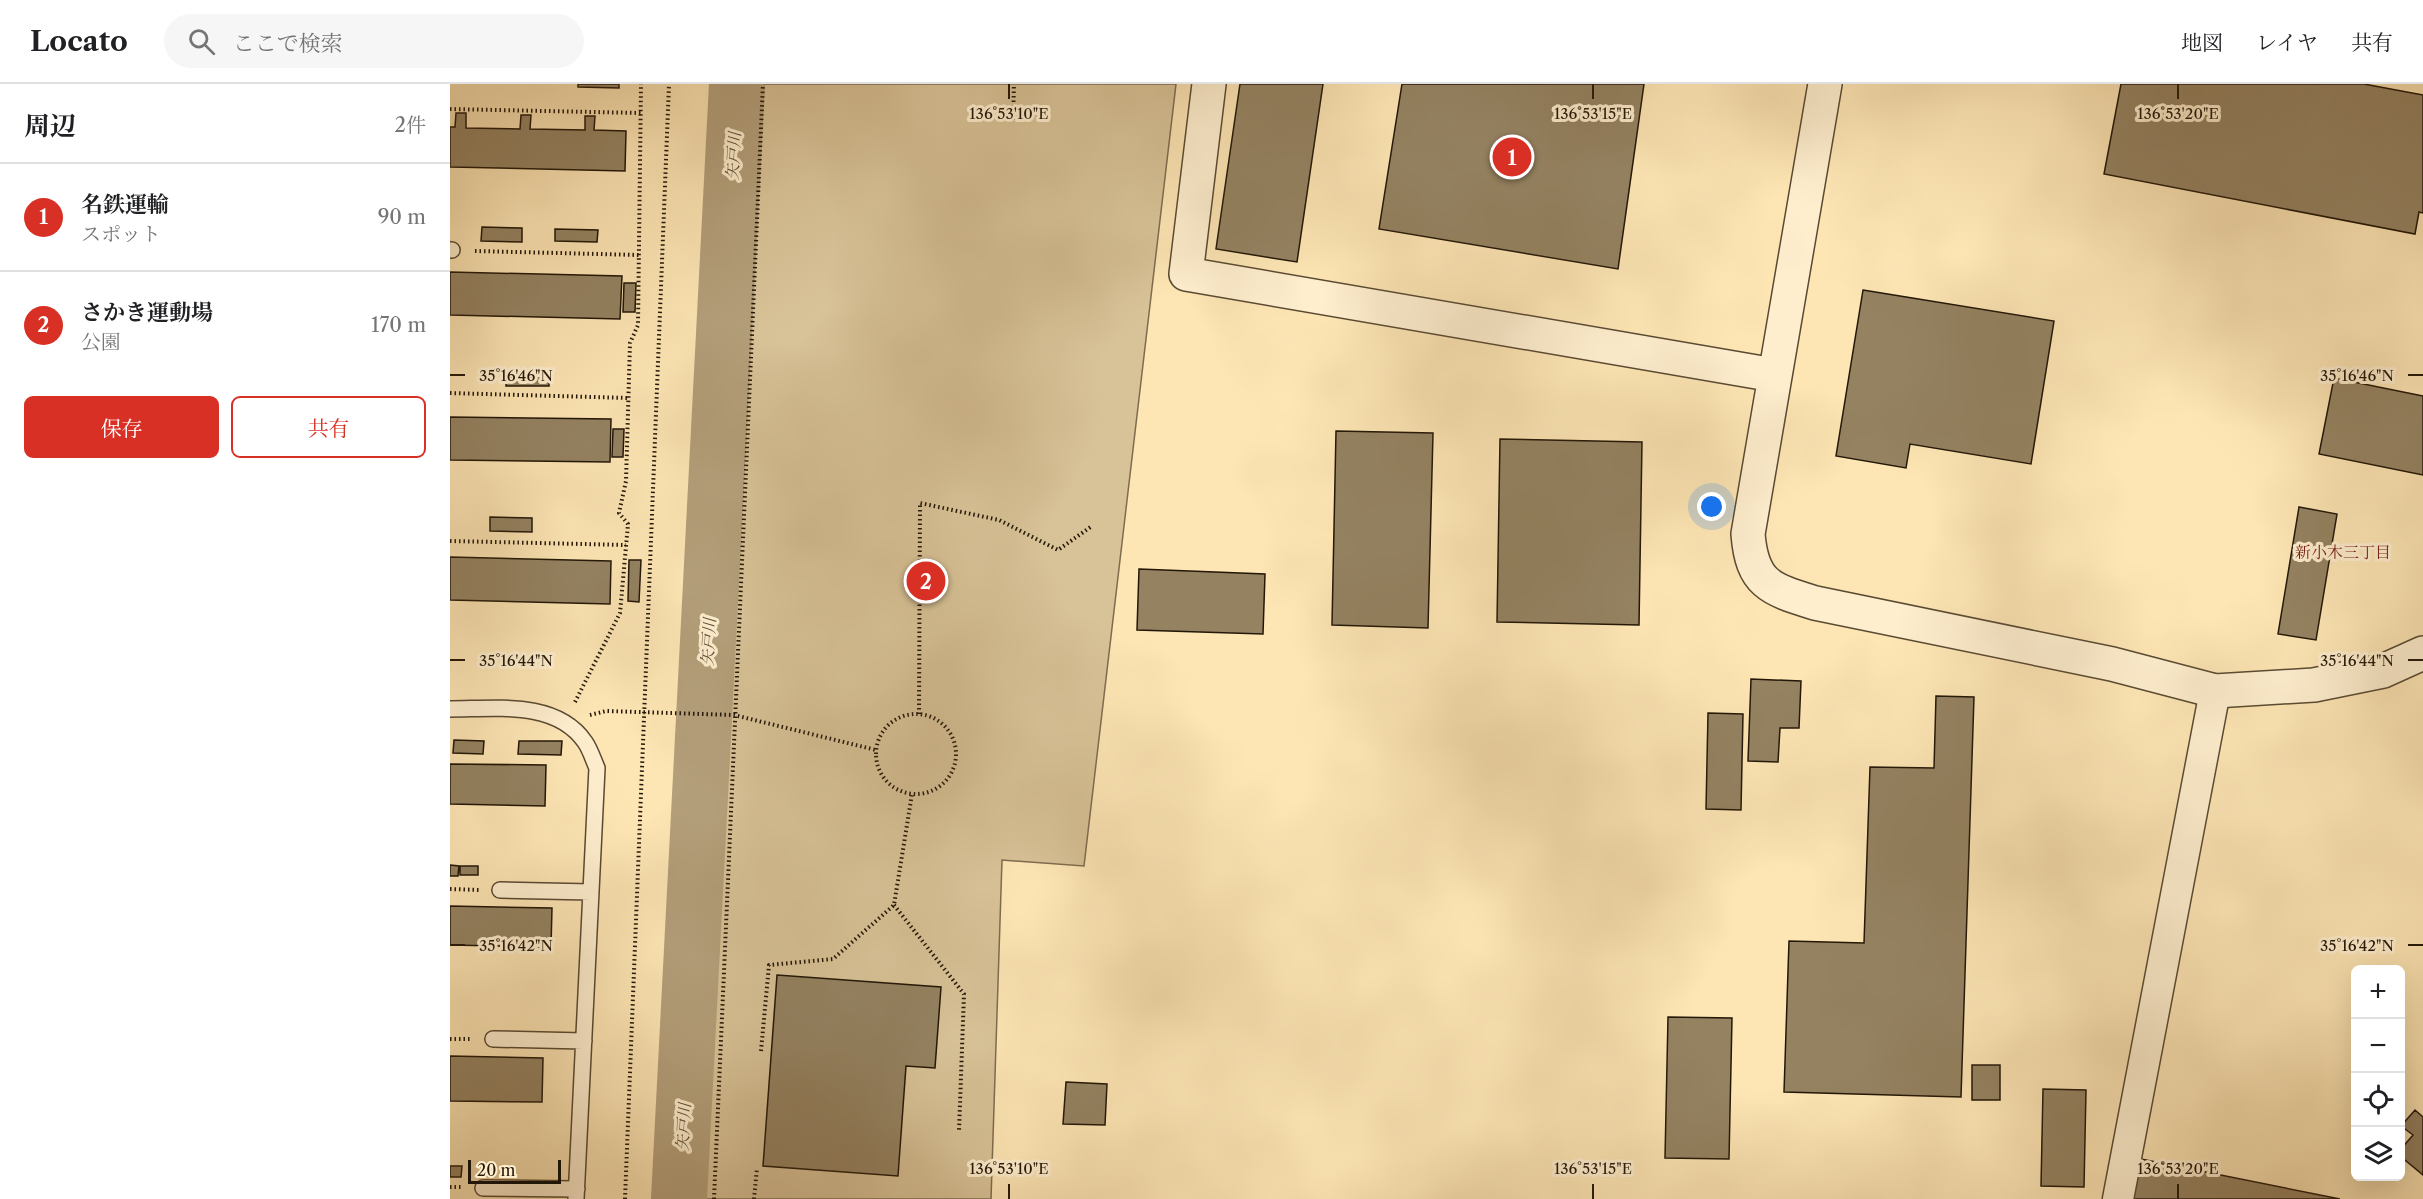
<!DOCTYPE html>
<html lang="ja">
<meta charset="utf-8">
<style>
:root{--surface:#fff;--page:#f6f6f6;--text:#202124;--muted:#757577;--line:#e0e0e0;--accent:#d93025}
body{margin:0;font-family:"Libre Caslon Text","Noto Serif JP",serif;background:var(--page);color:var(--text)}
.controls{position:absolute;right:18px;bottom:18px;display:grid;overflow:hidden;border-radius:9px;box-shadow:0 6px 24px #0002}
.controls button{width:54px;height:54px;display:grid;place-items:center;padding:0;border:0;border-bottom:2px solid var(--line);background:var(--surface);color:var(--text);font:30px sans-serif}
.scale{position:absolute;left:18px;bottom:15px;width:93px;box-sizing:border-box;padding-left:6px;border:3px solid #231708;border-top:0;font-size:16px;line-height:21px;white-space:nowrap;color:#231708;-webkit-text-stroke:4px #feeece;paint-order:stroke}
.you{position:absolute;left:1262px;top:423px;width:21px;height:21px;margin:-15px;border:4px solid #fff;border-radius:50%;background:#1a73e8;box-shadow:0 0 0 9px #1a73e833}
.badge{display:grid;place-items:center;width:39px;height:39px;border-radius:50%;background:var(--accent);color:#fff;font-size:20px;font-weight:700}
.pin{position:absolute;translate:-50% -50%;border:3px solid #fff;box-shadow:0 2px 6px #0006}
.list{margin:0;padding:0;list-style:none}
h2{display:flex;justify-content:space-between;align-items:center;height:78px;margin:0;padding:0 24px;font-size:26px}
h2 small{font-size:20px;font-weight:400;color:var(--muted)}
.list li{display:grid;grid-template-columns:39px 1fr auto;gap:18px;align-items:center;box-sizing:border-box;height:108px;padding:0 24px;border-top:2px solid var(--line)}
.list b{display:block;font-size:22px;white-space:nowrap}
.list p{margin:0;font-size:20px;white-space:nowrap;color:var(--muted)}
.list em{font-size:20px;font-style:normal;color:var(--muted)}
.actions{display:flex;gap:12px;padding:18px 24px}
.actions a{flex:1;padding:14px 0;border:2px solid var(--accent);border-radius:9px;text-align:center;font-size:21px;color:var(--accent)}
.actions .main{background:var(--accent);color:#fff}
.icon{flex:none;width:33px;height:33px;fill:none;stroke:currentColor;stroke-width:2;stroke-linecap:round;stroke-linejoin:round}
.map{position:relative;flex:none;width:1973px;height:1115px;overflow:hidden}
header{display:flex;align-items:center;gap:36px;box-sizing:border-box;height:84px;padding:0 30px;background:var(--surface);border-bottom:2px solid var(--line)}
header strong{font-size:28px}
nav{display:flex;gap:33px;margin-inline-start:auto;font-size:21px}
.search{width:420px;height:54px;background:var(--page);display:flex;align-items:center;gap:15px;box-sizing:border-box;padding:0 21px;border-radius:33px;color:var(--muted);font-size:22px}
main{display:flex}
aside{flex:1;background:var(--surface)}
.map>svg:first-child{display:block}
</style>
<header>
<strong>Locato</strong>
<div class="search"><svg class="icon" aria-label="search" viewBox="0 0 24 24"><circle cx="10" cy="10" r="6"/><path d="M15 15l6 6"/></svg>ここで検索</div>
<nav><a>地図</a><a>レイヤ</a><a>共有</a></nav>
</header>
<main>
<aside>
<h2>周辺<small>2件</small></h2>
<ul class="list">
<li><span class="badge">1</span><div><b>名鉄運輸</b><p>スポット</p></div><em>90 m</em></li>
<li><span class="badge">2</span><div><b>さかき運動場</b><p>公園</p></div><em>170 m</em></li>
</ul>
<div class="actions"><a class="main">保存</a><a>共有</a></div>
</aside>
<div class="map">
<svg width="1973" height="1115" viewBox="0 0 1973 1115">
<rect width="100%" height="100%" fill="#fde5b4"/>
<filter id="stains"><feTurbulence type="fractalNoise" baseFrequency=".00333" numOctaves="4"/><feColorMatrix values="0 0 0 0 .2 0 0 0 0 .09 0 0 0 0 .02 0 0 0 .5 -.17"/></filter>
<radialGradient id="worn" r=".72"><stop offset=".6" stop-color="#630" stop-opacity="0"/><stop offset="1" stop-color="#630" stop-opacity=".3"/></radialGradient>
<!-- green -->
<path fill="#d8c297" stroke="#7e6c50" stroke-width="1.5" d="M 312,0 L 726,0 L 634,782 L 552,776 L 541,1115 L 249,1115 Z"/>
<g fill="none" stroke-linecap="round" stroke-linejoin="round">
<!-- river -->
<path stroke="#b39f7a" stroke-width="56" d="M 229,1115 L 287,0"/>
</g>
<!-- building -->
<path fill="#948261" stroke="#231708" stroke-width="1.5" d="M 128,0 L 169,0 L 169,4 L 128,3 Z
M 790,0 L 873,0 L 847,178 L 766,165 Z
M 952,0 L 1194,0 L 1168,185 L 929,145 Z
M 1671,0 L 1914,0 L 1973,11 L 1973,129 L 1969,128 L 1965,150 L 1654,90 Z
M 6,29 L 16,29 L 16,44 L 70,45 L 71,31 L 81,31 L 80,45 L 135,46 L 135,32 L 145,32 L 144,46 L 176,47 L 175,87 L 0,83 L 0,43 L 5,43 Z
M 32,143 L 72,144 L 72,158 L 31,157 Z
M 105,145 L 148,146 L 147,158 L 105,157 Z
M 0,188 L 172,192 L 170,235 L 0,231 Z
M 174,199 L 186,199 L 185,228 L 173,228 Z
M 1413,206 L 1604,237 L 1581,380 L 1460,360 L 1456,384 L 1386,372 Z
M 57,289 L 99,290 L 99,302 L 56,302 Z
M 1884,294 L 1973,312 L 1973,391 L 1869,370 Z
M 0,333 L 161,335 L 160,378 L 0,376 Z
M 163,345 L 174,345 L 173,373 L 162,373 Z
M 886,347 L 983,349 L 978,544 L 882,541 Z
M 1050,355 L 1192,358 L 1189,541 L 1047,538 Z
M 1849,423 L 1887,430 L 1866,556 L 1828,550 Z
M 40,433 L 82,434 L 82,448 L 40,447 Z
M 0,473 L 161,477 L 160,520 L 0,516 Z
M 179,476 L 191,476 L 189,518 L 178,517 Z
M 689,485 L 815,490 L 813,550 L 687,546 Z
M 1301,595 L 1351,597 L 1349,644 L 1330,644 L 1328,678 L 1298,677 Z
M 1486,612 L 1524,613 L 1511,1013 L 1334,1008 L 1339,857 L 1414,859 L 1420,683 L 1484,684 Z
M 1258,629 L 1293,630 L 1291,726 L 1256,725 Z
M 4,656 L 34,657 L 33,670 L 3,669 Z
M 69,657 L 112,657 L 111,671 L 68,670 Z
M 0,680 L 96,681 L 95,722 L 0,720 Z
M 0,781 L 9,782 L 8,792 L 0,792 Z
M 10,782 L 28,782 L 28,791 L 10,791 Z
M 0,822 L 102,824 L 101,863 L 0,861 Z
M 327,891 L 491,903 L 485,984 L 456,982 L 448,1092 L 313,1082 Z
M 1218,933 L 1282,934 L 1279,1075 L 1215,1074 Z
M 0,972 L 93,974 L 92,1018 L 0,1017 Z
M 1522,981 L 1550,981 L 1550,1016 L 1522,1016 Z
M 616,998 L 657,1000 L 655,1041 L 613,1040 Z
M 1593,1005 L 1636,1006 L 1634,1103 L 1591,1102 Z
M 1965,1026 L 1973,1033 L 1973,1091 L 1950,1072 L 1950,1066 L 1963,1051 L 1951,1042 Z
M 1686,1074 L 1890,1115 L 1677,1115 Z
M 0,1082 L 12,1082 L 11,1093 L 0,1093 Z"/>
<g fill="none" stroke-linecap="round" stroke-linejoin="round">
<defs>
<path id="service" d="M 0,166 L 2,166
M 0,625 C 45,625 106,616 135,658 C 140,665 143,675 147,684 L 126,1115
M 50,806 L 141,808
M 43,955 L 134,957
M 33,1104 L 127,1105"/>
<path id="minor" d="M 1668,1115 L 1765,607"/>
<path id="tertiary" d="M 759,0 L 736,190 L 1324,291
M 1375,0 L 1298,450 C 1302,500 1320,505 1365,519 L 1662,580 L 1765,607 L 1864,601 L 1933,587 L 1973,569"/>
</defs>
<!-- service casing -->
<use href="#service" stroke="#5a4a33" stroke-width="18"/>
<!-- minor casing -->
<use href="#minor" stroke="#5a4a33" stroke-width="33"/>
<!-- tertiary casing -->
<use href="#tertiary" stroke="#5a4a33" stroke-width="36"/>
<!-- path -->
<path stroke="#231708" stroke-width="4" stroke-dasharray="1.5 3" stroke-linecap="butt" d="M 0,25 L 191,29
M 563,36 L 564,0
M 25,167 L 189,171
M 0,309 L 178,314
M 0,457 L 176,461
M 125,618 L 170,529 L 178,440 L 169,429 L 176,397 L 180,259 L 188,241 L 191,0
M 469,630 L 470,419 L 549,436 L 608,466 L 642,442
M426 670a40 40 0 1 1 80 0a40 40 0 1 1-80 0Z
M 140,631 L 156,627 L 284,631 L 426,666
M 0,805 L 29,806
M 444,821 L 514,910 L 509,1047
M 0,955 L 20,955
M 311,967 L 319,881 L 383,875 L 444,821 L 462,710
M 0,1103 L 11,1103
M 175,1115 L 219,0
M 264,1115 L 313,0
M 304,1115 L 307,1084"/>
<!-- service -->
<use href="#service" stroke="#feeece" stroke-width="15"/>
<!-- minor -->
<use href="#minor" stroke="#feeece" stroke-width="30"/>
<!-- tertiary -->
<use href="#tertiary" stroke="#feeece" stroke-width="33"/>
</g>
<!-- ticks -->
<path fill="none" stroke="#231708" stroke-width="2" d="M 559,0 L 559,15M 1143,0 L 1143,15M 1728,0 L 1728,15M 0,291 L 15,291M 1958,291 L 1973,291M 0,576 L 15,576M 1958,576 L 1973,576M 0,861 L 15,861M 1958,861 L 1973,861M 559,1100 L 559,1115M 1143,1100 L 1143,1115M 1728,1100 L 1728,1115"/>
<g text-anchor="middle" stroke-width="6" stroke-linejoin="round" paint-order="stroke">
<!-- water labels -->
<g font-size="16" font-style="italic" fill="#5d4d36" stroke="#feeece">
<text transform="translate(283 72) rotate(-87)" y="6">矢戸川</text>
<text transform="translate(258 558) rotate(-87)" y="6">矢戸川</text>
<text transform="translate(233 1043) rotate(-87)" y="6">矢戸川</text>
</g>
<!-- neighbourhood labels -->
<g font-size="16" fill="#7a1f14" stroke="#feeece">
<text x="1893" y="474">新小木三丁目</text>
</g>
</g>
<g font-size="15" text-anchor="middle" fill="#231708" stroke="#feeece" stroke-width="6" stroke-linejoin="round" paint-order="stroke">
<text x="559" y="35">136°53'10"E</text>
<text x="1143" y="35">136°53'15"E</text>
<text x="1728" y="35">136°53'20"E</text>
<text x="66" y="297">35°16'46"N</text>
<text x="1907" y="297">35°16'46"N</text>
<text x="66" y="582">35°16'44"N</text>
<text x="1907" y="582">35°16'44"N</text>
<text x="66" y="867">35°16'42"N</text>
<text x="1907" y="867">35°16'42"N</text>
<text x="559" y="1090">136°53'10"E</text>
<text x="1143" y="1090">136°53'15"E</text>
<text x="1728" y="1090">136°53'20"E</text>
</g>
<rect width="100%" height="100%" filter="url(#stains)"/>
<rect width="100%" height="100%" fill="url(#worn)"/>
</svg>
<div class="controls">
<button>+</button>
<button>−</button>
<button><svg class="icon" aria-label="locate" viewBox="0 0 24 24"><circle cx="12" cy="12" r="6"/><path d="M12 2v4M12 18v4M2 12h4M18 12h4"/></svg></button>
<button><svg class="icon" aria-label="layers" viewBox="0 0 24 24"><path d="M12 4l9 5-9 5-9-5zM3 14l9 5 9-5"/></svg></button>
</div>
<div class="scale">20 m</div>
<div class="you"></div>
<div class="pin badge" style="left:1062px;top:73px">1</div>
<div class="pin badge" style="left:476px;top:497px">2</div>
</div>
</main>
